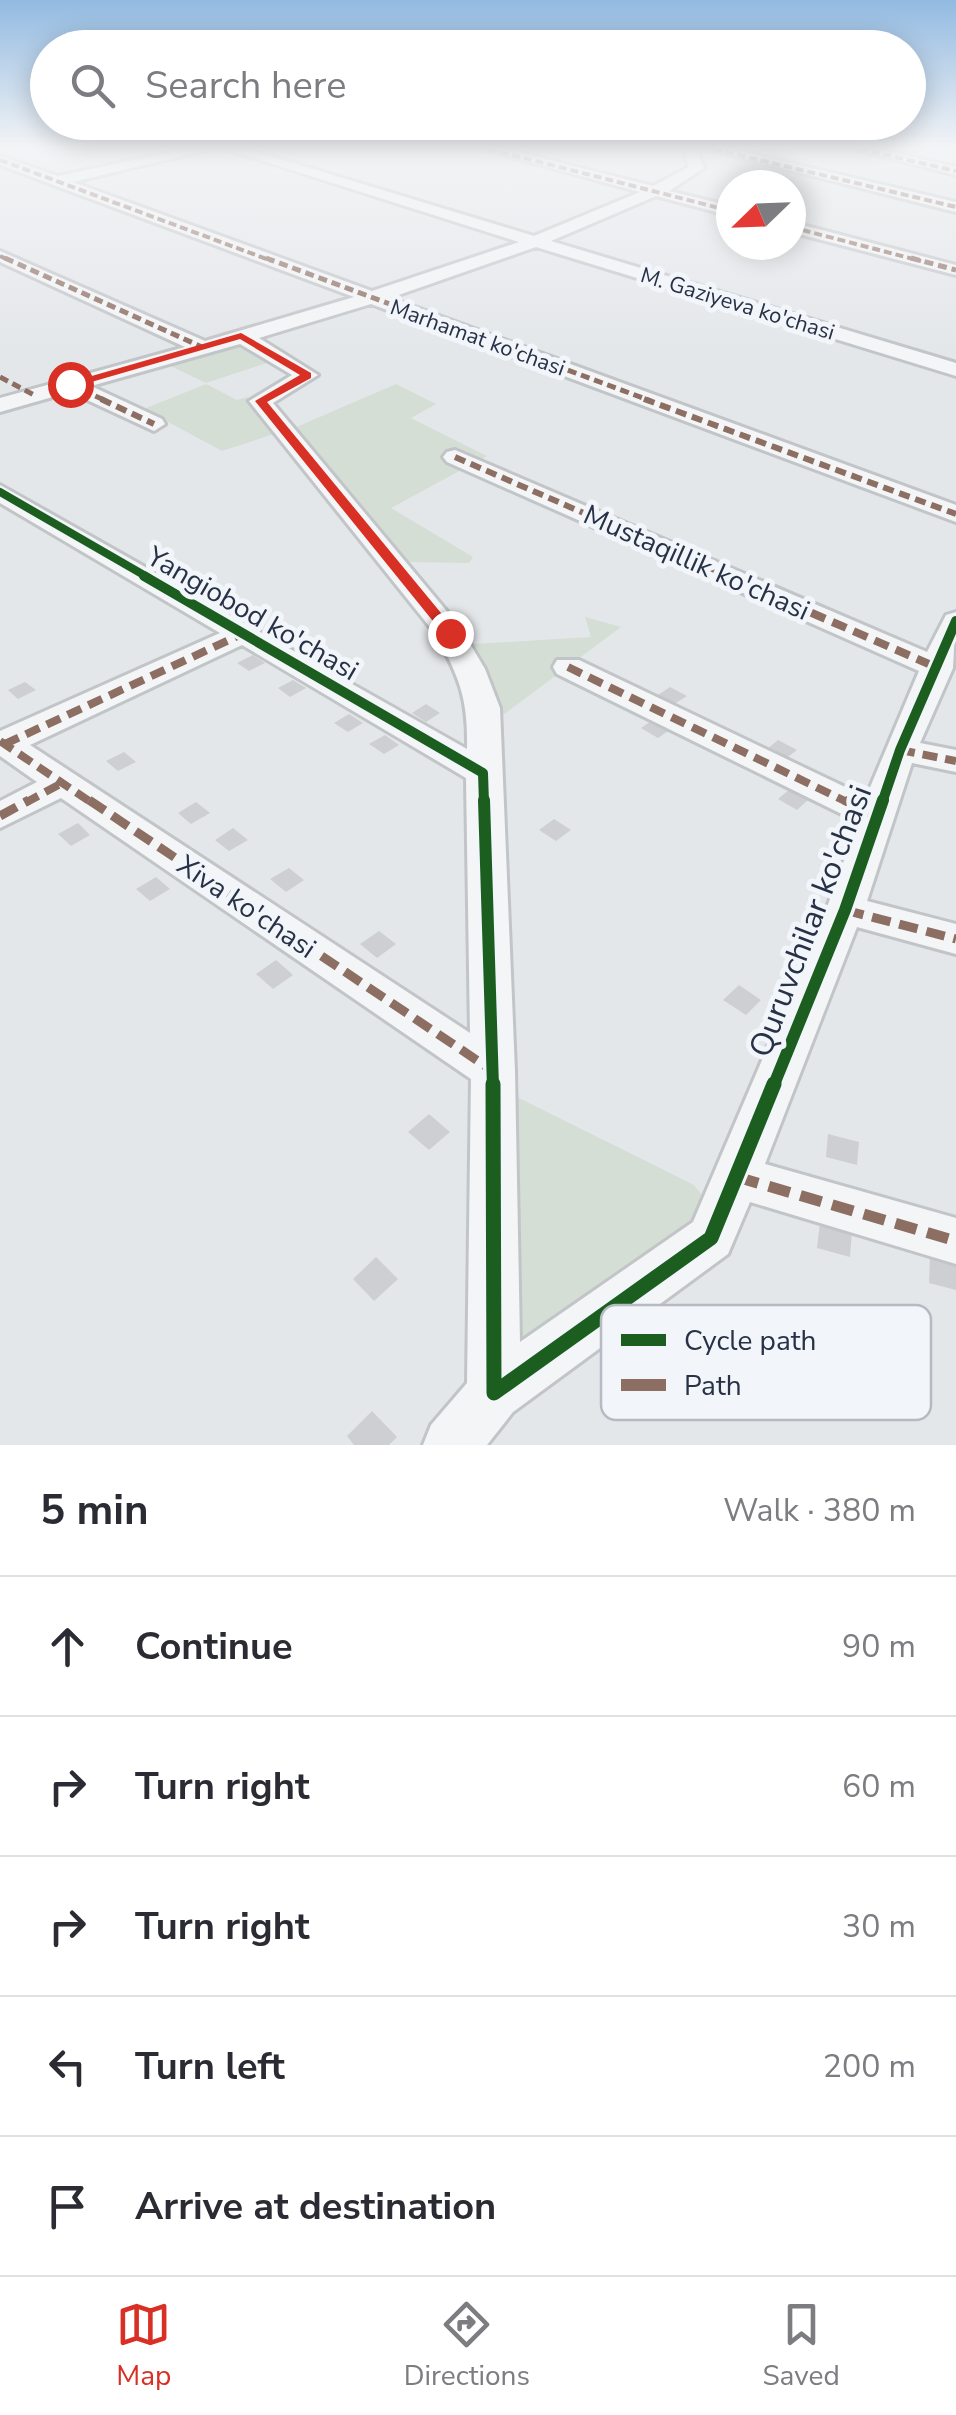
<!DOCTYPE html>
<meta charset="utf-8">
<style>
:root{--surface:#fff;--page:#f7f7f7;--text:#2b2b33;--muted:#7c7c81;--line:#e1e1e2;--accent:#d93025}
body{margin:0;font-family:"Nunito Sans",sans-serif;background:var(--page);color:var(--text)}
.compass{position:absolute;left:716px;top:170px;width:90px;height:90px;border-radius:50%;background:var(--surface);box-shadow:0 5px 25px #0003;rotate:247deg}
.stop{position:absolute;width:30px;height:30px;margin:-22px;border:8px solid #d93025;border-radius:50%;background:#fff}
.stop.end{background:#d93025;border-color:#fff;box-shadow:0 2px 10px #0008}
.list{margin:0;padding:0;list-style:none}
h2{display:flex;justify-content:space-between;align-items:center;height:130px;margin:0;padding:0 40px;font-size:42px}
h2 small{font-size:32px;font-weight:400;color:var(--muted)}
.list li{display:grid;grid-template-columns:65px 1fr auto;gap:30px;align-items:center;box-sizing:border-box;height:140px;padding:0 40px;border-top:2px solid var(--line)}
.list b{display:block;font-size:38px;white-space:nowrap}
.list em{font-size:32px;font-style:normal;color:var(--muted)}
.icon{flex:none;width:55px;height:55px;fill:none;stroke:currentColor;stroke-width:2;stroke-linecap:round;stroke-linejoin:round}
.map{position:relative;flex:none;width:956px;height:1445px;overflow:hidden}
.search{position:absolute;background:var(--surface);box-shadow:0 5px 25px #0003;left:30px;right:30px;top:30px;height:110px;display:flex;align-items:center;gap:25px;box-sizing:border-box;padding:0 35px;border-radius:55px;color:var(--muted);font-size:38px}
.sheet{height:830px;background:var(--surface)}
nav{display:flex;justify-content:space-around;align-items:center;box-sizing:border-box;height:140px;border-top:2px solid var(--line);background:var(--surface);font-size:28px;color:var(--muted)}
nav a{display:grid;justify-items:center;gap:5px}
nav .on{color:var(--accent)}
.map>svg:first-child{display:block}
</style>
<div class="map">
<svg width="956" height="1445" viewBox="0 0 956 1445">
<rect width="100%" height="100%" fill="#e4e7ea"/>
<!-- green -->
<path fill="#d4ded5" d="M 236,342 L 270,362 L 206,383 L 162,362 Z
M 206,384 L 237,400 L 247,397 L 274,434 L 222,451 L 144,409 Z
M 396,384 L 436,404 L 411,418 L 487,456 L 391,508 L 473,557 L 469,563 L 405,562 L 294,428 Z
M 585,617 L 621,627 L 499,718 L 473,644 L 591,637 Z
M 515,1096 L 694,1185 L 710,1205 L 687,1244 L 538,1343 L 512,1333 Z"/>
<!-- building -->
<path fill="#cdcfd2" d="M 253,655 L 265,663 L 249,671 L 237,663 Z
M 293,680 L 306,688 L 290,697 L 278,688 Z
M 25,682 L 36,690 L 18,699 L 8,690 Z
M 670,687 L 687,696 L 674,704 L 658,695 Z
M 426,704 L 440,713 L 426,722 L 412,713 Z
M 349,714 L 363,723 L 348,732 L 334,723 Z
M 654,719 L 671,729 L 658,738 L 641,728 Z
M 385,735 L 399,745 L 384,754 L 369,744 Z
M 778,740 L 797,750 L 785,759 L 767,749 Z
M 124,752 L 136,762 L 118,771 L 106,761 Z
M 790,789 L 809,799 L 797,810 L 778,799 Z
M 196,802 L 210,813 L 191,824 L 178,813 Z
M 554,819 L 571,830 L 556,841 L 539,830 Z
M 78,823 L 90,835 L 71,846 L 58,834 Z
M 233,828 L 248,840 L 229,851 L 215,840 Z
M 289,868 L 304,880 L 286,892 L 270,879 Z
M 156,877 L 170,889 L 150,901 L 136,889 Z
M 379,931 L 396,944 L 377,958 L 360,944 Z
M 276,960 L 293,975 L 273,989 L 256,974 Z
M 739,985 L 761,1000 L 746,1015 L 723,1000 Z
M 429,1114 L 450,1132 L 429,1150 L 408,1132 Z
M 828,1134 L 859,1142 L 857,1165 L 826,1157 Z
M 820,1222 L 852,1231 L 850,1257 L 817,1248 Z
M 930,1255 L 956,1263 L 956,1290 L 929,1283 Z
M 376,1257 L 398,1279 L 374,1301 L 353,1279 Z
M 372,1411 L 397,1437 L 389,1445 L 354,1445 L 347,1436 Z"/>
<g fill="none" stroke-linecap="round" stroke-linejoin="round">
<defs>
<path id="minor" d="M 186,149 L 211,149 L 73,182 L 372,291 L 519,242 L 226,149 L 247,149 L 534,236 L 640,192 L 482,149 L 505,149 L 653,186 L 689,167 L 683,149 L 697,149 L 704,168 L 669,191 L 731,206 L 731,216 L 656,196 L 551,241 L 956,363 L 956,376 L 536,247 L 390,298 L 956,505 L 956,522 L 371,304 L 259,338 L 318,375 L 273,403 L 460,627 L 485,669 L 500,708 L 515,1071 L 520,1342 L 693,1222 L 826,910 L 858,822 L 557,674 L 553,667 L 557,660 L 579,660 L 866,797 L 919,671 L 447,462 L 443,457 L 447,452 L 455,450 L 927,652 L 946,615 L 956,612 L 953,668 L 920,743 L 956,750 L 956,772 L 912,763 L 867,901 L 956,924 L 956,954 L 857,927 L 765,1164 L 956,1218 L 956,1264 L 750,1202 L 728,1254 L 513,1412 L 487,1445 L 423,1445 L 431,1425 L 467,1383 L 471,1079 L 61,798 L 0,828 L 0,801 L 37,782 L 0,756 L 0,731 L 220,633 L 0,503 L 0,485 L 467,749 C 468,699 460,679 437,636 L 249,401 L 292,375 L 240,344 L 91,386 L 162,419 L 165,424 L 154,431 L 70,392 L 0,412 L 0,398 L 185,347 L 0,262 L 0,251 L 205,341 L 354,297 L 0,165 L 0,156 L 58,176 ZM 242,645 L 466,778 L 470,1033 L 30,745 Z
M 707,149 L 731,149 L 956,202 L 956,212 Z
M 853,149 L 877,149 L 956,167 L 956,175 Z
M 791,222 L 956,265 L 956,275 L 791,232 Z"/>
</defs>
<!-- minor casing -->
<use href="#minor" stroke="#c2c5c8" stroke-width="6"/>
<!-- minor -->
<use href="#minor" fill="#f4f5f6" fill-rule="evenodd"/>
<!-- quiet-far5 -->
<path stroke="#8d6e63" stroke-width="4" stroke-dasharray="8 4" stroke-linecap="butt" d="M 489,149 L 731,211
M 714,149 L 956,207
M 860,149 L 956,171
M 0,160 L 272,261
M 791,227 L 921,261
M 0,256 L 11,261"/>
<!-- quiet-far4 -->
<path stroke="#8d6e63" stroke-width="5" stroke-dasharray="9 5" stroke-linecap="butt" d="M 5,258 L 202,347
M 266,258 L 651,401
M 911,258 L 956,270
M 0,377 L 34,395
M 70,384 L 106,401"/>
<!-- quiet-far3 -->
<path stroke="#8d6e63" stroke-width="6" stroke-dasharray="11 6" stroke-linecap="butt" d="M 101,399 L 154,424
M 644,399 L 956,514
M 455,457 L 733,578"/>
<!-- quiet-far2 -->
<path stroke="#8d6e63" stroke-width="8" stroke-dasharray="15 8" stroke-linecap="butt" d="M 727,576 L 938,668
M 568,667 L 849,803
M 0,741 L 92,803
M 5,744 L 244,633
M 900,750 L 956,761
M 25,803 L 62,783"/>
<!-- quiet-far1 -->
<path stroke="#8d6e63" stroke-width="9" stroke-dasharray="19 9" stroke-linecap="butt" d="M 89,800 L 493,1071
M 844,800 L 878,817
M 0,816 L 29,800
M 845,910 L 956,939"/>
<!-- quiet -->
<path stroke="#8d6e63" stroke-width="11" stroke-dasharray="22 11" stroke-linecap="butt" d="M 737,1177 L 956,1241"/>
<defs>
<path id="cycleway-far3" d="M 0,492 L 149,578"/>
<path id="cycleway-far2" d="M 144,576 L 483,773 L 484,803
M 882,803 L 900,750 L 956,621"/>
<path id="cycleway-far1" d="M 484,800 L 493,1087
M 773,1087 L 845,910 L 883,800"/>
<path id="cycleway" d="M 493,1084 L 494,1393 L 711,1238 L 774,1084"/>
</defs>
<!-- cycleway-far3 casing -->
<use href="#cycleway-far3" stroke="#f2f5f9" stroke-width="12"/>
<!-- cycleway-far2 casing -->
<use href="#cycleway-far2" stroke="#f2f5f9" stroke-width="16"/>
<!-- cycleway-far1 casing -->
<use href="#cycleway-far1" stroke="#f2f5f9" stroke-width="19"/>
<!-- cycleway casing -->
<use href="#cycleway" stroke="#f2f5f9" stroke-width="21"/>
<!-- cycleway-far3 -->
<use href="#cycleway-far3" stroke="#1b5e20" stroke-width="8"/>
<!-- cycleway-far2 -->
<use href="#cycleway-far2" stroke="#1b5e20" stroke-width="10"/>
<!-- cycleway-far1 -->
<use href="#cycleway-far1" stroke="#1b5e20" stroke-width="12"/>
<!-- cycleway -->
<use href="#cycleway" stroke="#1b5e20" stroke-width="15"/>
</g>
<!-- sky -->
<linearGradient id="sky" x2="0" y2="1"><stop stop-color="#92bae1"/><stop offset="0.42" stop-color="#f3f4f6"/><stop offset="1" stop-color="#f3f4f6" stop-opacity="0"/></linearGradient>
<rect width="956" height="351" fill="url(#sky)"/>
<!-- route -->
<path fill="#d93025" d="M 241,333 L 311,373 L 311,378 L 267,402 L 455,630 L 455,636 L 445,636 L 255,401 L 300,375 L 240,339 L 74,387 L 64,384 Z"/>
<g text-anchor="middle" stroke-width="10" stroke-linejoin="round" paint-order="stroke">
<!-- far-street labels -->
<g font-size="22" fill="#283246" stroke="#f2f5f9">
<text transform="translate(738 303) rotate(17)" y="8">M. Gaziyeva ko'chasi</text>
<text transform="translate(478 337) rotate(20)" y="8">Marhamat ko'chasi</text>
</g>
<!-- street labels -->
<g font-size="28" fill="#283246" stroke="#f2f5f9">
<text transform="translate(697 562) rotate(24)" y="10">Mustaqillik ko'chasi</text>
<text transform="translate(253 613) rotate(30)" y="10">Yangiobod ko'chasi</text>
<text transform="translate(247 906) rotate(34)" y="10">Xiva ko'chasi</text>
</g>
<!-- near-street labels -->
<g font-size="32" fill="#283246" stroke="#f2f5f9">
<text transform="translate(810 921) rotate(-69)" y="11">Quruvchilar ko'chasi</text>
</g>
</g>
<!-- legend -->
<rect x="601" y="1305" width="330" height="115" rx="15" fill="#f2f5f9" stroke="#b5bac3" stroke-width="2.5"/>
<rect x="621" y="1334" width="45" height="12" fill="#1b5e20"/>
<rect x="621" y="1379" width="45" height="12" fill="#8d6e63"/>
<g font-size="28" fill="#283246">
<text x="684" y="1350">Cycle path</text>
<text x="684" y="1395">Path</text>
</g>
</svg>
<svg class="compass" viewBox="-18 -18 36 36"><path d="M0-13l5 13h-10z" fill="#e53935"/><path d="M0 13l5-13h-10z" fill="#7c7c81"/></svg>
<div class="stop" style="left:70px;top:384px"></div>
<div class="stop end" style="left:450px;top:633px"></div>
<div class="search"><svg class="icon" aria-label="search" viewBox="0 0 24 24"><circle cx="10" cy="10" r="6"/><path d="M15 15l6 6"/></svg>Search here</div>
</div>
<section class="sheet">
<h2>5 min<small>Walk · 380 m</small></h2>
<ul class="list">
<li><svg class="icon" aria-label="ahead" viewBox="0 0 24 24"><path d="M12 20V5M6 11l6-6 6 6"/></svg><div><b>Continue</b></div><em>90 m</em></li>
<li><svg class="icon" aria-label="right" viewBox="0 0 24 24"><path d="M7 20v-9h11M14 6l5 5-5 5"/></svg><div><b>Turn right</b></div><em>60 m</em></li>
<li><svg class="icon" aria-label="right" viewBox="0 0 24 24"><path d="M7 20v-9h11M14 6l5 5-5 5"/></svg><div><b>Turn right</b></div><em>30 m</em></li>
<li><svg class="icon" aria-label="left" viewBox="0 0 24 24"><path d="M17 20v-9H6M10 6l-5 5 5 5"/></svg><div><b>Turn left</b></div><em>200 m</em></li>
<li><svg class="icon" aria-label="arrive" viewBox="0 0 24 24"><path d="M6 21V4h12l-3 4 3 4H6"/></svg><div><b>Arrive at destination</b></div></li>
</ul>
</section>
<nav>
<a class="on"><svg class="icon" aria-label="map" viewBox="0 0 24 24"><path d="M3 6l6-2 6 2 6-2v14l-6 2-6-2-6 2zM9 4v14M15 6v14"/></svg>Map</a>
<a><svg class="icon" aria-label="directions" viewBox="0 0 24 24"><path d="M12 3l9 9-9 9-9-9zM9 14v-3h6M13 9l2 2-2 2"/></svg>Directions</a>
<a><svg class="icon" aria-label="saved" viewBox="0 0 24 24"><path d="M7 4h10v16l-5-4-5 4z"/></svg>Saved</a>
</nav>
